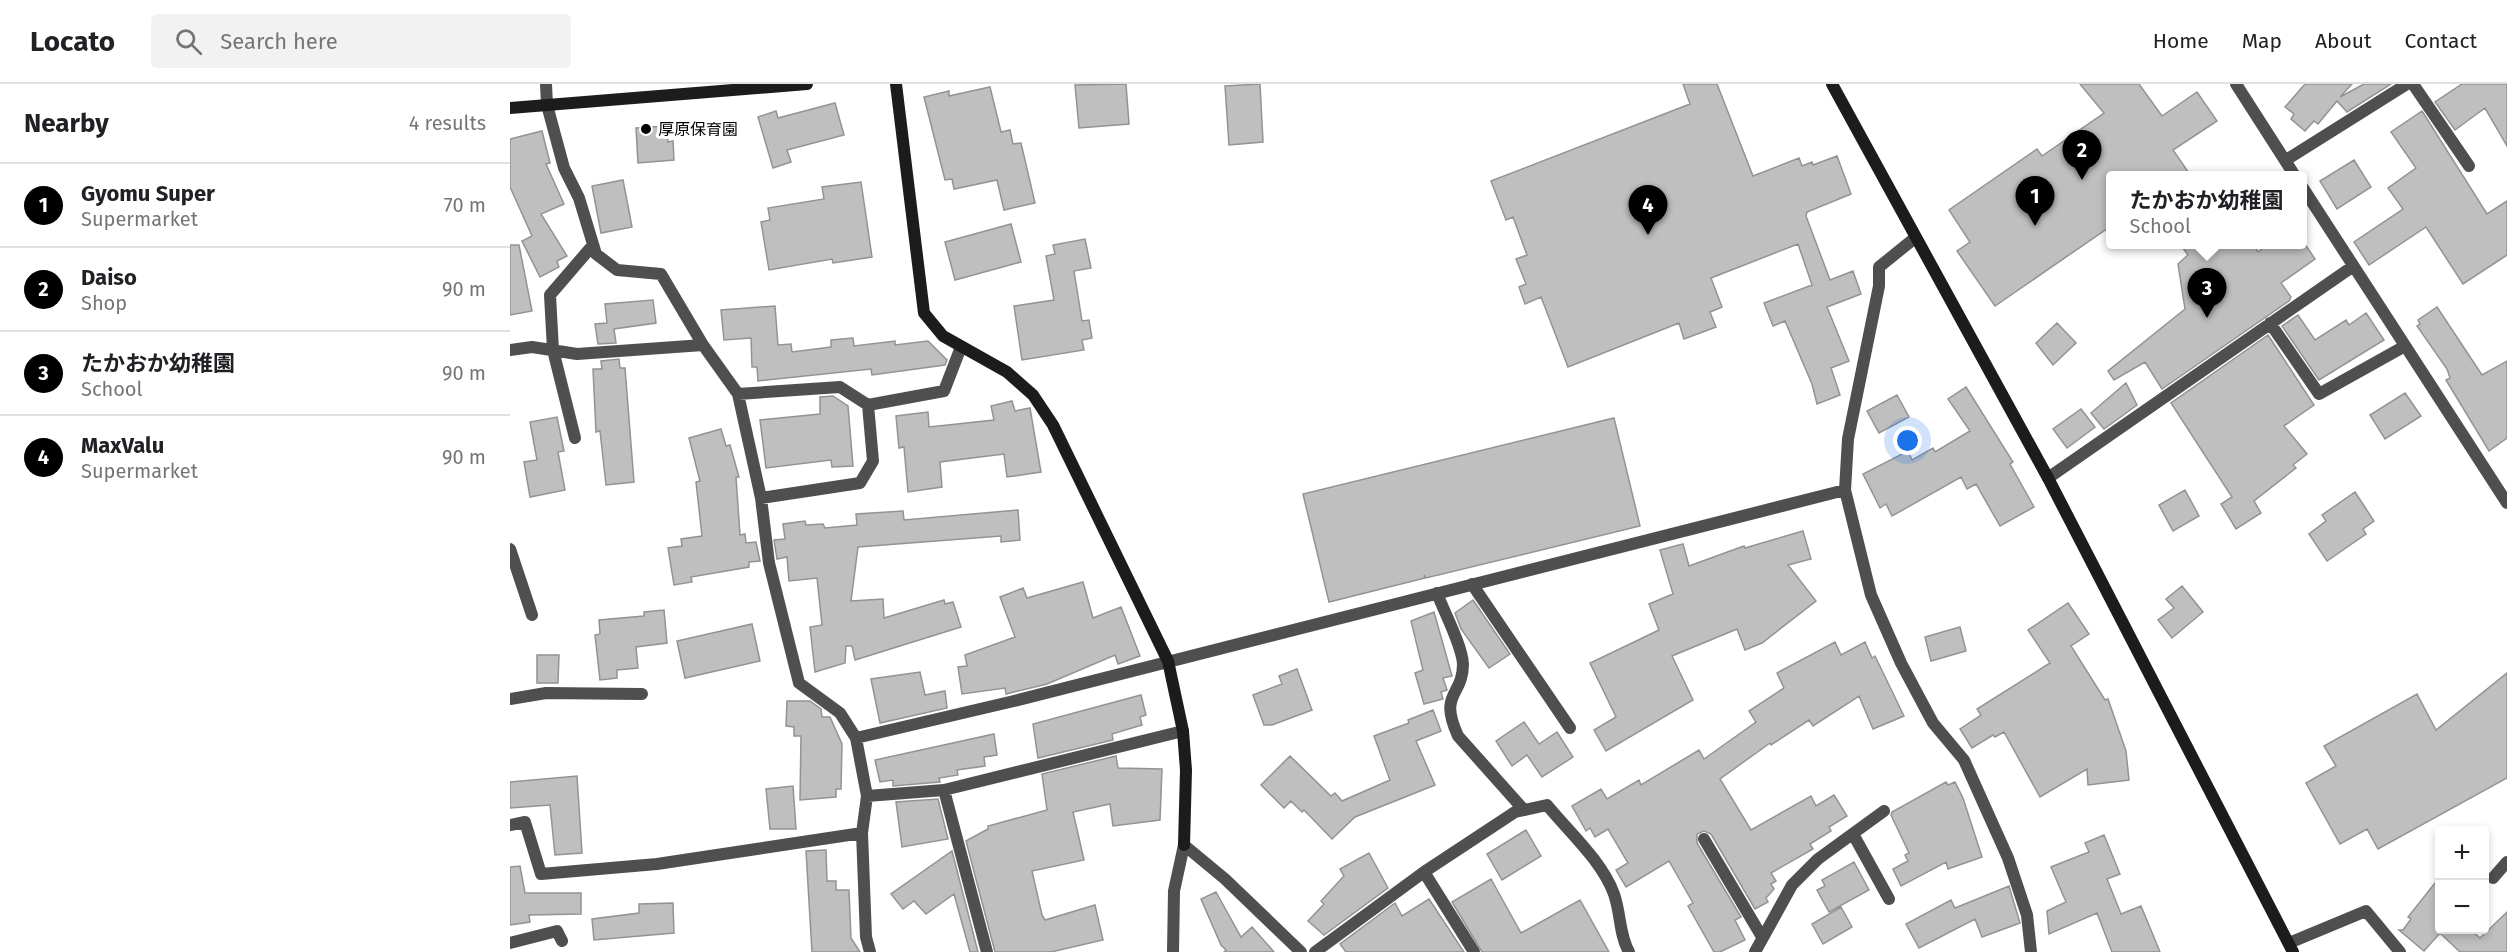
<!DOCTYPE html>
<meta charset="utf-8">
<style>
:root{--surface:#fff;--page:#f2f2f2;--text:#202124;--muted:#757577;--line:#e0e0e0;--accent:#000}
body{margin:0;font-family:"Fira Sans","Noto Sans JP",sans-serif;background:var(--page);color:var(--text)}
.controls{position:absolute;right:18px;bottom:18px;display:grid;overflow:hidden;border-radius:6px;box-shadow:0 3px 9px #0003}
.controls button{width:54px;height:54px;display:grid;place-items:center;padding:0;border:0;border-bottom:2px solid var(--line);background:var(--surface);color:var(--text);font:30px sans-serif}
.you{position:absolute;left:1398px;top:357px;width:21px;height:21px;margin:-15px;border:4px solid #fff;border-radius:50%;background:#1a73e8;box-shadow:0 0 0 9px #1a73e833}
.badge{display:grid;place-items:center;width:39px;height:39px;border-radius:50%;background:var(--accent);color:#fff;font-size:20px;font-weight:700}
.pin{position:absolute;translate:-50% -50px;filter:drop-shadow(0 2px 3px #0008)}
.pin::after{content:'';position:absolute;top:32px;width:21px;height:18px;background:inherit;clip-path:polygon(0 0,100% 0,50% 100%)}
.popup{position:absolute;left:1596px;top:87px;width:201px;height:78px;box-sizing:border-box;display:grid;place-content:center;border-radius:6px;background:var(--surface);filter:drop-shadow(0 2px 4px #0005);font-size:20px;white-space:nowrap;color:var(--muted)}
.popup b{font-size:22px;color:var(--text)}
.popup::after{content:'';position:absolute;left:50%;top:100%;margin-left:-12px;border:12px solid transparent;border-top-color:var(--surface)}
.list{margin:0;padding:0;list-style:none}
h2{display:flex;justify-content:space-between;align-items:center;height:78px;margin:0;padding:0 24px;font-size:26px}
h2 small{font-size:20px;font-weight:400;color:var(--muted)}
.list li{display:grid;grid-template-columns:39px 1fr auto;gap:18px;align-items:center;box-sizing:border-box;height:84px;padding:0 24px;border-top:2px solid var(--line)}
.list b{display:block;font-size:22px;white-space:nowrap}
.list p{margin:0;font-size:20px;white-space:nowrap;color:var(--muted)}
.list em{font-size:20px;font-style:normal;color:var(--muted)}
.icon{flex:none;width:33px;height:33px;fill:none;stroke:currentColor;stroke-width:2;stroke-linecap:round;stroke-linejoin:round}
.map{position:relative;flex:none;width:1997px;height:868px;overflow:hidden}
header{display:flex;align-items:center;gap:36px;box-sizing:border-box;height:84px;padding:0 30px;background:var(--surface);border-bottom:2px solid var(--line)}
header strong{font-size:28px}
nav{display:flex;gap:33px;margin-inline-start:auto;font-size:21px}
.search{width:420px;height:54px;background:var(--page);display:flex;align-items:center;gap:15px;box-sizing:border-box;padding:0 21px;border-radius:6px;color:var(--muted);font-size:22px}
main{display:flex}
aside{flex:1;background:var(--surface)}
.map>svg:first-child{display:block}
</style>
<header>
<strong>Locato</strong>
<div class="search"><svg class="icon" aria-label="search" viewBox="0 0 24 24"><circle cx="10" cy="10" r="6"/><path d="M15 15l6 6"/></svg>Search here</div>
<nav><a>Home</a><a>Map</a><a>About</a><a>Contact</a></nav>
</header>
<main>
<aside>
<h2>Nearby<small>4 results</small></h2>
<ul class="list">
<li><span class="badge">1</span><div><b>Gyomu Super</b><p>Supermarket</p></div><em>70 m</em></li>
<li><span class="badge">2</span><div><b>Daiso</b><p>Shop</p></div><em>90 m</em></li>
<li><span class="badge">3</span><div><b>たかおか幼稚園</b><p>School</p></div><em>90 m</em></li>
<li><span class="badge">4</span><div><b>MaxValu</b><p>Supermarket</p></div><em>90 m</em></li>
</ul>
</aside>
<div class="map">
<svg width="1997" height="868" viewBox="0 0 1997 868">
<rect width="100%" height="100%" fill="#fff"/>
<!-- building -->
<path fill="#bfbfbf" stroke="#939393" stroke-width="1.5" d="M 616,0 L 619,40 L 569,44 L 565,1 Z
M 750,0 L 753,58 L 719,61 L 715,2 Z
M 1173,0 L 1207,0 L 1243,92 L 1289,74 L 1292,82 L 1302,78 L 1303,81 L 1327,72 L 1341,110 L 1297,128 L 1296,132 L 1320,196 L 1343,187 L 1351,210 L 1317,223 L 1339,277 L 1321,284 L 1330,311 L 1307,320 L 1302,300 L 1275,237 L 1263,242 L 1254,219 L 1302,201 L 1288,160 L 1201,194 L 1212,223 L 1200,228 L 1206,243 L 1174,255 L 1169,239 L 1058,283 L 1031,213 L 1015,220 L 1009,203 L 1016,200 L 1006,175 L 1017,171 L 1003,133 L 996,136 L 981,97 L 1180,20 Z
M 1570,0 L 1629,0 L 1652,32 L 1687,8 L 1707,37 L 1663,66 L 1681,92 L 1601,92 L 1601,142 L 1485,222 L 1447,167 L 1460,158 L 1439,126 L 1527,65 L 1532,72 L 1594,29 Z
M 1795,0 L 1842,0 L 1830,13 L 1854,0 L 1881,0 L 1837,28 L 1827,17 L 1808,40 L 1804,37 L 1795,47 L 1781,35 L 1784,30 L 1775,23 Z
M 1952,0 L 1997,0 L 1997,62 L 1975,24 L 1945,46 L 1925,18 Z
M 480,3 L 491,48 L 500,46 L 503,60 L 511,59 L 525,119 L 494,126 L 487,96 L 444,105 L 442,95 L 435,96 L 414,13 L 439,7 L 439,12 Z
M 325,19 L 334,51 L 277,66 L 281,78 L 263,84 L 248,33 L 266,27 L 268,34 Z
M 1912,27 L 1977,130 L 1997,117 L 1997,171 L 1953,200 L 1916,143 L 1859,181 L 1844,158 L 1893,125 L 1878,104 L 1906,84 L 1881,48 Z
M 157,42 L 158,58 L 163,57 L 164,76 L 128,79 L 126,44 Z
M 32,47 L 40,79 L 36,80 L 54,120 L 31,130 L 57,172 L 47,177 L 49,183 L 30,193 L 12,157 L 22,152 L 0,103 L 0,55 Z
M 1844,76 L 1861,103 L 1827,125 L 1810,97 Z
M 113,96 L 122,143 L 91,149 L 82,102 Z
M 351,98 L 362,173 L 323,179 L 322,175 L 259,186 L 251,138 L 260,136 L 258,124 L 314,115 L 312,103 Z
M 501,140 L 511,178 L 445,196 L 435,158 Z
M 575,155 L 581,184 L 564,187 L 572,237 L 579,236 L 582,254 L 572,256 L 574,266 L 512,276 L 504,222 L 544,216 L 536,172 L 545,170 L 543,161 Z
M 1670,160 L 1743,160 L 1748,168 L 1758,160 L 1795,160 L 1805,175 L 1771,199 L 1781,213 L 1779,217 L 1652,305 L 1635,278 L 1604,296 L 1598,287 L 1675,225 L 1668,180 L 1678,171 Z
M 0,161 L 9,161 L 22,227 L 0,231 Z
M 143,216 L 146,239 L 104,245 L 106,259 L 88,260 L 85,240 L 97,239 L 95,220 Z
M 265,222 L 268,261 L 281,260 L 282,268 L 321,263 L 321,256 L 343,254 L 344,262 L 385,257 L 385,261 L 418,257 L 437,276 L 435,281 L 362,291 L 361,285 L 248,297 L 247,283 L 242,283 L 241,254 L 214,256 L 211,226 Z
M 1927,223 L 1972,291 L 1997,277 L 1997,354 L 1979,367 L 1936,296 L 1940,294 L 1937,285 L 1907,242 L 1910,240 L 1908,236 Z
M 1856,229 L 1874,256 L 1809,296 L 1772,242 L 1788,231 L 1805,256 L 1836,236 L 1839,241 Z
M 1547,239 L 1566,259 L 1543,281 L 1526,259 Z
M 1758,251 L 1804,321 L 1774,342 L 1797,370 L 1783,381 L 1786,384 L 1744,417 L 1751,429 L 1726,445 L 1711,420 L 1722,413 L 1661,319 Z
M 109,275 L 110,284 L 115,284 L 124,398 L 96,401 L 90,347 L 86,348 L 83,285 L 92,285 L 91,277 Z
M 1616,299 L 1627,321 L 1594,345 L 1581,329 Z
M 1456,303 L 1503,378 L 1500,380 L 1524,423 L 1490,442 L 1466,400 L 1457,405 L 1451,393 L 1382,432 L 1376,420 L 1370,424 L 1353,390 L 1398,367 L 1402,376 L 1423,364 L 1425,368 L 1460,347 L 1438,315 Z
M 1895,309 L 1911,332 L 1875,355 L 1860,331 Z
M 1387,311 L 1399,333 L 1369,349 L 1357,327 Z
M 323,312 L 338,322 L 343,382 L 322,383 L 321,376 L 256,384 L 250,336 L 310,330 L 310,313 Z
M 502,317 L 505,327 L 520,324 L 531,388 L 497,393 L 494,370 L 430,378 L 432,403 L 398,408 L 394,363 L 389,364 L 386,332 L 418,328 L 419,343 L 484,336 L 481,322 Z
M 1571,325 L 1585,343 L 1557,364 L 1543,345 Z
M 47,333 L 54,367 L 48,368 L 55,406 L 20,413 L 14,378 L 27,376 L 20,338 Z
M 1104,334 L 1130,442 L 916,494 L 914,491 L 915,494 L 819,518 L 793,410 Z
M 211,345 L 216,362 L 220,361 L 229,393 L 226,393 L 230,451 L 235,450 L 236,459 L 246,458 L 250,477 L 239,478 L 239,483 L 181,493 L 182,498 L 164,501 L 158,464 L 172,462 L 171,455 L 192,452 L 186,398 L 190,397 L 179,354 Z
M 1675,406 L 1689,432 L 1663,447 L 1649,421 Z
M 1845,408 L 1864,437 L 1853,445 L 1856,450 L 1817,477 L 1799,450 L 1816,437 L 1812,431 Z
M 508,426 L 510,456 L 491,458 L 491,452 L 348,463 L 341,517 L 373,515 L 374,534 L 434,516 L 435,520 L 443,518 L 451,543 L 345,576 L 342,562 L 336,562 L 335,579 L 305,588 L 300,543 L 312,541 L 307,494 L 279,497 L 277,473 L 267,475 L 264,456 L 275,455 L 273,440 L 295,437 L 296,441 L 313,440 L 315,444 L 347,441 L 346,430 L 393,427 L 394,436 Z
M 1293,447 L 1301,475 L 1278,481 L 1306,517 L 1252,559 L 1235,566 L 1227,545 L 1162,572 L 1183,616 L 1096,667 L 1084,646 L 1106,633 L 1080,579 L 1149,546 L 1139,520 L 1163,510 L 1150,466 L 1173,460 L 1179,482 L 1234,462 L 1235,464 Z
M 573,498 L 583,534 L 611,523 L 630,572 L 608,580 L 605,571 L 537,600 L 496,610 L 495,604 L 452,610 L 448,583 L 457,582 L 455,571 L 505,553 L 490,513 L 513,504 L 517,514 Z
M 1672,502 L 1693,528 L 1662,554 L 1648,536 L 1664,524 L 1656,515 Z
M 963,516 L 1000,570 L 979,584 L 951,545 L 945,529 Z
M 1558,519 L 1579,550 L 1561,562 L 1595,616 L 1598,615 L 1616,667 L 1619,696 L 1578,701 L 1577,685 L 1530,713 L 1494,648 L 1485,653 L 1483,651 L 1462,664 L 1450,645 L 1471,631 L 1467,625 L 1540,579 L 1518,546 Z
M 154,526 L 157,559 L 126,563 L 128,584 L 107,586 L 107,594 L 90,596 L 85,551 L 90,550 L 89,536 L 134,532 L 134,528 Z
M 924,528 L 942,592 L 933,594 L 937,606 L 931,608 L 933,615 L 914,620 L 905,589 L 913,586 L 901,537 Z
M 242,540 L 250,577 L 175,594 L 167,557 Z
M 1450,543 L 1456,567 L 1421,577 L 1415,553 Z
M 1325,558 L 1331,571 L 1355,558 L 1362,574 L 1365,572 L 1394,632 L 1363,645 L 1349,612 L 1303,642 L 1299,636 L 1261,661 L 1260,659 L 1210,695 L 1241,746 L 1301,712 L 1306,722 L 1324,711 L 1337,732 L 1319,743 L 1321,747 L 1300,760 L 1303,765 L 1261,789 L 1266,797 L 1261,800 L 1264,805 L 1256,814 L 1258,818 L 1245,825 L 1201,750 L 1194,747 L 1187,750 L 1187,759 L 1231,833 L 1225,836 L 1235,856 L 1210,868 L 1204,868 L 1178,822 L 1183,819 L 1159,777 L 1116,803 L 1106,786 L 1118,779 L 1098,745 L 1085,753 L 1080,744 L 1076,747 L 1062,722 L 1091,705 L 1097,715 L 1129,696 L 1131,701 L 1189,666 L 1194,675 L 1246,638 L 1239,627 L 1274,604 L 1267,589 Z
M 27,571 L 49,571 L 48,599 L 27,599 Z
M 787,585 L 802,626 L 762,641 L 754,641 L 743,611 L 772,600 L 769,592 Z
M 410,588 L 415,611 L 435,607 L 437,624 L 370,639 L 361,595 Z
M 1997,589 L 1997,694 L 1868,765 L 1857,745 L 1830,760 L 1796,699 L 1826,682 L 1814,662 L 1907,610 L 1926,646 Z
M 631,611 L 636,631 L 630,633 L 632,641 L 602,650 L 603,656 L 528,674 L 523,640 Z
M 277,617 L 300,617 L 311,625 L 312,633 L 320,633 L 332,660 L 331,705 L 326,705 L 326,713 L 290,716 L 291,652 L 284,652 L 284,643 L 276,642 Z
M 923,626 L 931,647 L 906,657 L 925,701 L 845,733 L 822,755 L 794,726 L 792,728 L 781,717 L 774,724 L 751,701 L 780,672 L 821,712 L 825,709 L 832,717 L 880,696 L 864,652 L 899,639 L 898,636 Z
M 1014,638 L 1029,660 L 1047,648 L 1063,673 L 1032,693 L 1017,671 L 1002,682 L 986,657 Z
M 484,650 L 487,671 L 474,673 L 475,682 L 447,686 L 448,691 L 429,694 L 430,698 L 383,702 L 383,696 L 370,698 L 365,676 Z
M 606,672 L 608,684 L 652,685 L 650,736 L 603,742 L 600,720 L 563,728 L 574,776 L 522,787 L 532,831 L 535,836 L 585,821 L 593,856 L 541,868 L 485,868 L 456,757 L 478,745 L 478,742 L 537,726 L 532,690 Z
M 67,692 L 72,769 L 45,771 L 40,721 L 0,724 L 0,698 Z
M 1436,698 L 1438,701 L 1445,698 L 1453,714 L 1472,773 L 1438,785 L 1436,778 L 1391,802 L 1383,785 L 1398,777 L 1395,771 L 1399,769 L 1381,731 L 1382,728 Z
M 283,702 L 286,745 L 260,745 L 256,705 Z
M 428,715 L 438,755 L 392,763 L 386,718 Z
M 1016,746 L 1031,772 L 992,796 L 977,770 Z
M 1594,751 L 1610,790 L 1597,795 L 1611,830 L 1631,822 L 1650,868 L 1602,868 L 1587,829 L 1539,850 L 1537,827 L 1556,818 L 1541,783 L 1579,768 L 1575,759 Z
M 316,766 L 317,797 L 326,797 L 326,806 L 339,806 L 341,854 L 350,868 L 302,868 L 296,767 Z
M 442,767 L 468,868 L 460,868 L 444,810 L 416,830 L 404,817 L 393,825 L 381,810 Z
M 859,769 L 878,804 L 814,851 L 798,837 L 814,820 L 811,817 L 834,792 L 830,785 Z
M 1344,778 L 1359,806 L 1319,828 L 1307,806 L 1315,802 L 1312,796 Z
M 10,782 L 15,809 L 71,809 L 71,830 L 19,831 L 20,838 L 0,841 L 0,783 Z
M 1929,794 L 1928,846 L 1961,846 L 1970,854 L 1997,828 L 1997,868 L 1950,868 L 1930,849 L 1914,867 L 1889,846 L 1893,846 L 1901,835 L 1898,833 Z
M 981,795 L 1011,849 L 1070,816 L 1099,868 L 972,868 L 942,818 Z
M 1499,802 L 1510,839 L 1472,853 L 1465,835 L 1409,864 L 1396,840 L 1441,816 L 1445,824 Z
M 706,808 L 731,853 L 742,843 L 764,868 L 714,868 L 716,866 L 711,861 L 691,815 Z
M 919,815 L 954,868 L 836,868 L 830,860 L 885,819 L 892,832 Z
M 163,819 L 164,849 L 84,856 L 82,835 L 129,829 L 129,820 Z
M 1331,823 L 1342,843 L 1313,860 L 1302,840 Z"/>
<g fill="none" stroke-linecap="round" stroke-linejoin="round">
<!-- street -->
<path stroke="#4f4f4f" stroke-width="12" d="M 36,0 L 37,21 L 54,84 L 69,114 L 86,170 L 107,186 L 151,190 L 193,261
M 1726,0 L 1785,92
M 1903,0 L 1959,82
M 1776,76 L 1897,0
M 1793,104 L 1997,419
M 1405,154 L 1369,183 L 1369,202 L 1338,355 L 1335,406 L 1361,511 L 1391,579 L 1423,639 L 1454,676 L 1498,774 L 1517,831 L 1521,868
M 1760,239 L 1809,310 L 1895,262
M 0,266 L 22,263 L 67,270 L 193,261 L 228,310 L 251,414 L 259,479 L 289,599 L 330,629 L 346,654 L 357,712 L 352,749 L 147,780 L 31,790 L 15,738 L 0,741
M 228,310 L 330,303 L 358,321 L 363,377 L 350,399 L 251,414
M 358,321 L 434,307 L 451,263
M 65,354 L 43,266 L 40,211 L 83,161
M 1538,394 L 1842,183
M 0,465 L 22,531
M 962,500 L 1060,644
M 927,509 C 934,528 952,561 953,580 C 953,613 928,608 948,652 L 1014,726
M 0,615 L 36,609 L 132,610
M 346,654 L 504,617 L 1335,406
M 434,706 L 673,647
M 357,712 L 434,706 L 477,868
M 352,749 L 356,853 L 360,868
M 1343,750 L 1379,815
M 1194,755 L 1252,853
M 914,788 L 964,868
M 1983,794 L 1997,778
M 0,859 L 47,847 L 52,857
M 1779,859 L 1856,827 L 1890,868
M 663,868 L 664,807 L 674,761 L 715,795 L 791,868
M 805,868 L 914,788 L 1005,728 L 1037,721 C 1059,748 1092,777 1104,810 C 1111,830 1109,850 1119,868
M 1245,868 L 1282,801 L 1308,775 L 1374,727"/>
<!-- secondary -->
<path stroke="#1c1c1c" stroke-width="12" d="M 386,0 L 414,229 L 433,252 L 497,288 L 523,311 L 543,341 L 658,577 L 673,647 L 676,686 L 674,761
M 1322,0 L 1538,394 L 1783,868
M 0,24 L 297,0"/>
</g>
<!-- markers -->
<circle fill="#000" stroke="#fff" stroke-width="2" cx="136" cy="45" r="6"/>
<g text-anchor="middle" stroke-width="6" stroke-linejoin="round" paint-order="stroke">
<!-- poi labels -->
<g font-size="16" fill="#000" stroke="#fff" text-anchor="start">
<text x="148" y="51">厚原保育園</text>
</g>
</g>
</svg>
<div class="controls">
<button>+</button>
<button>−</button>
</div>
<div class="you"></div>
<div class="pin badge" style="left:1525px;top:142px">1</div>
<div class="pin badge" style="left:1572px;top:96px">2</div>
<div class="pin badge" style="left:1697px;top:234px">3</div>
<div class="popup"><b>たかおか幼稚園</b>School</div>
<div class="pin badge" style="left:1138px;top:151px">4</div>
</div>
</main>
